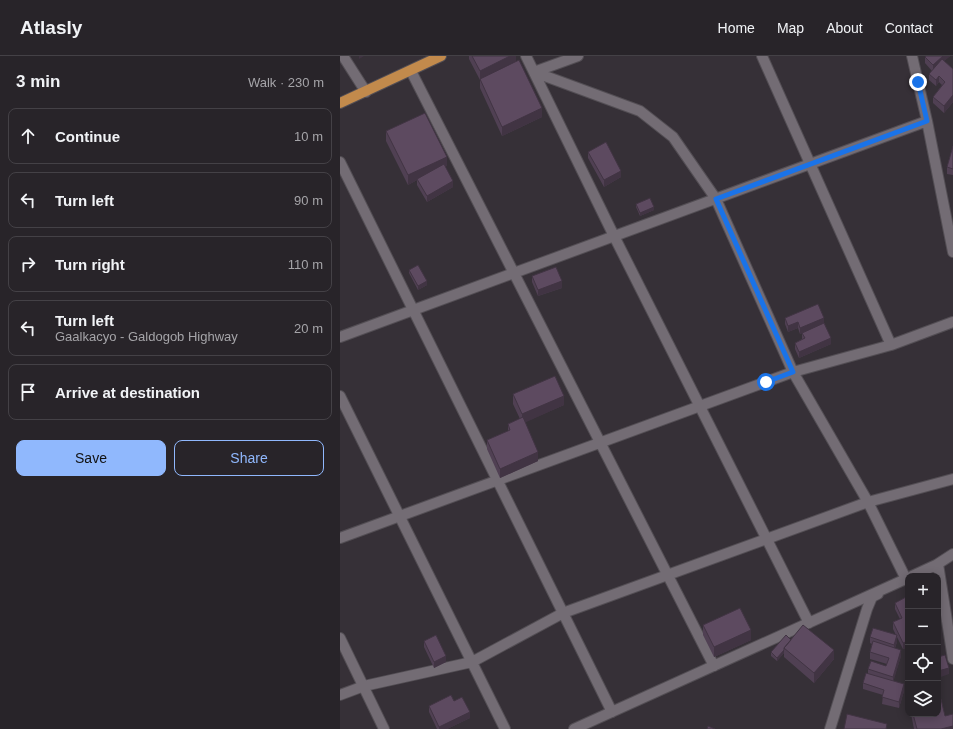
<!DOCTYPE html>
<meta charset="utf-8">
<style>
:root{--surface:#282429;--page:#302c31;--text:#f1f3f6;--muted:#a5a4a8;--line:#444146;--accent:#90b8fd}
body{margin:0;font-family:Helvetica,sans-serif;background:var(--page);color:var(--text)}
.controls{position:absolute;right:12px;bottom:12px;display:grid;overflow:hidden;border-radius:8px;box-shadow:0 2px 10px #0003}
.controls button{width:36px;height:36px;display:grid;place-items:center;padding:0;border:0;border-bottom:1px solid var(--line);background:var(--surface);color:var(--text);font:20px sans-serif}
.stop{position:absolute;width:12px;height:12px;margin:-9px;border:3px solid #1a73e8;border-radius:50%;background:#fff}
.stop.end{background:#1a73e8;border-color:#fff;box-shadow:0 1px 4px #0008}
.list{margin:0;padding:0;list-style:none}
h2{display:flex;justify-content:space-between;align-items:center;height:52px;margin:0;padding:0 16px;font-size:17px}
h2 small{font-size:13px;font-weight:400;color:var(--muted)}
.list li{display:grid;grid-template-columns:26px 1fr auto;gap:12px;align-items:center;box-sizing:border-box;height:56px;margin:0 8px 8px;padding:0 8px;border:1px solid var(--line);border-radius:8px}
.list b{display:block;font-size:15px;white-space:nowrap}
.list p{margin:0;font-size:13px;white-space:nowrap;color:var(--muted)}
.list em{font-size:13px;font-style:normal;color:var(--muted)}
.actions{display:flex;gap:8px;padding:12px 16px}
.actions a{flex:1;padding:9px 0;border:1px solid var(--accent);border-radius:8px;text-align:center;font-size:14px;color:var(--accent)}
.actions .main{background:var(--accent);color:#111}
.icon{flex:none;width:22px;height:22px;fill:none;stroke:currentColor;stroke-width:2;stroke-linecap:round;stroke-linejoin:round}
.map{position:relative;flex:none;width:613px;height:673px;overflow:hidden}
header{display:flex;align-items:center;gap:24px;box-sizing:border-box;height:56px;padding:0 20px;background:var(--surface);border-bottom:1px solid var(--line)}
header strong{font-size:19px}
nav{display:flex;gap:22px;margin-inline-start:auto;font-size:14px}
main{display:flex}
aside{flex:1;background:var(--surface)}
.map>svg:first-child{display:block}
</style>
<header>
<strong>Atlasly</strong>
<nav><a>Home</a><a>Map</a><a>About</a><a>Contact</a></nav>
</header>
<main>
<aside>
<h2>3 min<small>Walk · 230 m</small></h2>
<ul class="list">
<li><svg class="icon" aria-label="ahead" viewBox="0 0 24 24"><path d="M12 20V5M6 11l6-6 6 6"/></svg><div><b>Continue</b></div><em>10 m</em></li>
<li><svg class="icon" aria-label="left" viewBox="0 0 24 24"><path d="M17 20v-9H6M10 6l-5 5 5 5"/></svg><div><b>Turn left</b></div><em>90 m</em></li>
<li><svg class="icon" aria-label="right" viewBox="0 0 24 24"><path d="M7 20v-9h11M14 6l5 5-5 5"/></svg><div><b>Turn right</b></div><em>110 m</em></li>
<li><svg class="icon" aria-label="left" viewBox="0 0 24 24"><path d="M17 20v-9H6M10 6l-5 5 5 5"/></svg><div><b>Turn left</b><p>Gaalkacyo - Galdogob Highway</p></div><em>20 m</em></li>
<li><svg class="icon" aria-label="arrive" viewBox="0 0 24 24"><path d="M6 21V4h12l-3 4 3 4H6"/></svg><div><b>Arrive at destination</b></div></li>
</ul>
<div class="actions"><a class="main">Save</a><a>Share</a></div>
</aside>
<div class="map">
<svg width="613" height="673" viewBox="0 0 613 673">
<rect width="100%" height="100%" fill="#363037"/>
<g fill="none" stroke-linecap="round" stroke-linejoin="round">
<defs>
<path id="minor" d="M 3,0 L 26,36
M 186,0 L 274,180 L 469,567
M 422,0 L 551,289
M 572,0 L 587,65 L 613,196
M 71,15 L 374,610
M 194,16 L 300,55 L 333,81 L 376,143 L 453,316 L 528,446 L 566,523
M 194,16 L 238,0
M 0,106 L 272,656
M 0,281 L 587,65
M 0,340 L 165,673
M 0,482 L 453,316 L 551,289 L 613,266
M 593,511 L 613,498
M 572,520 L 598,508 L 613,603
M 0,582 L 44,673
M 0,639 L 24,630 L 132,606 L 223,557 L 528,446 L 613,423
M 234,673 L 568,522
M 490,673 L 527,553 L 532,541 L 538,538"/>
<path id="major" d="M 0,47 L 101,0"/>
</defs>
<!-- minor casing -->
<use href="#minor" stroke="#534e54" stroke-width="12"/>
<!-- major casing -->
<use href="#major" stroke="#534e54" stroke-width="12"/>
<!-- minor -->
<use href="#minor" stroke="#736c74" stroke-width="10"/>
<!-- major -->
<use href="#major" stroke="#c28a4c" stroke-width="10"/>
</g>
<!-- wall -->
<path fill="#504053" d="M 129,0 L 176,0 L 176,6 L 202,61 L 162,80 L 140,32 L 140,24 L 129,3 Z
M 586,0 L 610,0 L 604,5 L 613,13 L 613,46 L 604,57 L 593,47 L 593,41 L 602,29 L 599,26 L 596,30 L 589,24 L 589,18 L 592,15 L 585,7 L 585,1 Z
M 46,75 L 107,110 L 105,110 L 113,131 L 87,146 L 77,129 L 77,124 L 68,129 L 46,85 Z
M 613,90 L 613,119 L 607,118 L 607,111 Z
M 248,96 L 281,121 L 264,131 L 248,102 Z
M 296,148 L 314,154 L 300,160 L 296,151 Z
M 69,214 L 87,229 L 78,234 L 69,217 Z
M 192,220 L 222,232 L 198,240 L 192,226 Z
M 445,262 L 484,267 L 491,288 L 459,302 L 455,293 L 455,287 L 462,283 L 462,277 L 460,278 L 458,272 L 448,276 L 445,268 Z
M 173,338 L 224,349 L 185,366 L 198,405 L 160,422 L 147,393 L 147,384 L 168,375 L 168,368 L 180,363 L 173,348 Z
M 568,539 L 568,591 L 563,593 L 557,581 L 557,586 L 555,592 L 561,600 L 553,625 L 564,635 L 559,652 L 542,648 L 543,639 L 523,633 L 523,627 L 528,618 L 528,613 L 546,610 L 547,608 L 530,603 L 530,596 L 532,588 L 530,587 L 530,581 L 556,579 L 553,573 L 553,566 L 560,563 L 555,553 L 555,547 L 566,542 L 566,540 Z
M 363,569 L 411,584 L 374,601 L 363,579 Z
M 451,584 L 494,603 L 474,627 L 444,601 L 444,597 L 437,605 L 431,600 L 431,596 Z
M 84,585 L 106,606 L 94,612 L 84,591 Z
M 89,650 L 130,662 L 107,673 L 97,673 L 89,656 Z
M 571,658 L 598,658 L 605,660 L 613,673 L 574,673 Z"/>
<!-- shaded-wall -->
<path fill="#413443" d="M 19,0 L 24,0 L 19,3 Z
M 170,0 L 176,0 L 176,6 L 140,25 L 140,15 Z
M 603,0 L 610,0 L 593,15 L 593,9 Z
M 599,20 L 599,26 L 596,30 L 596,24 Z
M 613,39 L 613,46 L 604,57 L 604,50 Z
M 202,52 L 202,61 L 162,80 L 162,71 Z
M 107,101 L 107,110 L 78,124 L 77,123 L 77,124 L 68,129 L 68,119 Z
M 281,115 L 281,121 L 264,131 L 264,124 Z
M 113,125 L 113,131 L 87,146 L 87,140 Z
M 314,151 L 314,154 L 300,160 L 300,157 Z
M 87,225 L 87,229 L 78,234 L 78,230 Z
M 222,225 L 222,232 L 198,240 L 198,234 Z
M 484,262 L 484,269 L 460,278 L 460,272 Z
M 458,266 L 458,272 L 448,276 L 448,270 Z
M 491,282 L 491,288 L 459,302 L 459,296 Z
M 224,340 L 224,349 L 182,368 L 182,358 Z
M 198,396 L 198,405 L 160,422 L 160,413 Z
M 600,568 L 600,574 L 598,575 L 598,569 Z
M 411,574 L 411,584 L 374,601 L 374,591 Z
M 557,579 L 557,586 L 554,595 L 554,589 Z
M 568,585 L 568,591 L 563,593 L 563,587 Z
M 444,594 L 444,597 L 437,605 L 437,602 Z
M 494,594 L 494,603 L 474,627 L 474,617 Z
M 561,594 L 561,600 L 553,627 L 553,621 Z
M 106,600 L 106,606 L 94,612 L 94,606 Z
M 609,612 L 609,618 L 598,622 L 598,615 Z
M 564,628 L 564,635 L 559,652 L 559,646 Z
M 130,656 L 130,662 L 107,673 L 99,673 L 99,671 Z
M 613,670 L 613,673 L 601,673 Z"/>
<!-- building -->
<path fill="#5d4a60" stroke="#413443" d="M 132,0 L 170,0 L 140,15 Z
M 586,0 L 603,0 L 593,9 L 585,1 Z
M 602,3 L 613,13 L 613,39 L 604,50 L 593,41 L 605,26 L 599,20 L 596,24 L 589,18 Z
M 179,4 L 202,52 L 162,71 L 140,23 Z
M 85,57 L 107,101 L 68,119 L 46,75 Z
M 266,86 L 281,115 L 264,124 L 248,96 Z
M 613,90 L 613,113 L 607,111 Z
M 104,108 L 113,125 L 87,140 L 77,123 Z
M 310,142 L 314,151 L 300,157 L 296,148 Z
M 78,209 L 87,225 L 78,230 L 69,214 Z
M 216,211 L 222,225 L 198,234 L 192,220 Z
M 478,248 L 484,262 L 460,272 L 458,266 L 448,270 L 445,262 Z
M 484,267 L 491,282 L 459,296 L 455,287 L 465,282 L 462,277 Z
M 215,320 L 224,340 L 182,358 L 173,338 Z
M 183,361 L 198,396 L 160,413 L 147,384 L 170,374 L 168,368 Z
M 566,541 L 568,546 L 568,585 L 563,587 L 553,566 L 562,562 L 555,547 Z
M 400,552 L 411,574 L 374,591 L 363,569 Z
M 463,569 L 494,594 L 474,617 L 444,592 Z
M 533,572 L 557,579 L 554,589 L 530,581 Z
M 96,579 L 106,600 L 94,606 L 84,585 Z
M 446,579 L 451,584 L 444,592 L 444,594 L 437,602 L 431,596 Z
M 533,585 L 561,594 L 553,621 L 528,613 L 531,605 L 546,610 L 549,602 L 530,596 Z
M 605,599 L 609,612 L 598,615 L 598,601 Z
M 526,617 L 564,628 L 559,646 L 542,641 L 544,634 L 523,627 Z
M 111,639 L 114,645 L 122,641 L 130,656 L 99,671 L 89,650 Z
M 598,643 L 601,643 L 605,660 L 613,658 L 613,670 L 601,673 L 577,673 L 573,658 L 598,658 Z
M 507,658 L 547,668 L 546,673 L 504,673 Z
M 368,670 L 375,673 L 367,673 Z"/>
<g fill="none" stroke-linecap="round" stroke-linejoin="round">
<!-- route -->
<path stroke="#1a73e8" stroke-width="5" d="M 426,326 L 453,316 L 376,143 L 587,65 L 578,26"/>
</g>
</svg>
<div class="controls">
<button>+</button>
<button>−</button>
<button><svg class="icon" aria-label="locate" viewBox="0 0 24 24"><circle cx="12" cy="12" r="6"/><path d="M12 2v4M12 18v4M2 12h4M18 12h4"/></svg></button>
<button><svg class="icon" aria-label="layers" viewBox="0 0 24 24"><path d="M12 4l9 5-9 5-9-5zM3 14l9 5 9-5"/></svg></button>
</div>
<div class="stop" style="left:426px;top:326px"></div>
<div class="stop end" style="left:578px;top:26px"></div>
</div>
</main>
